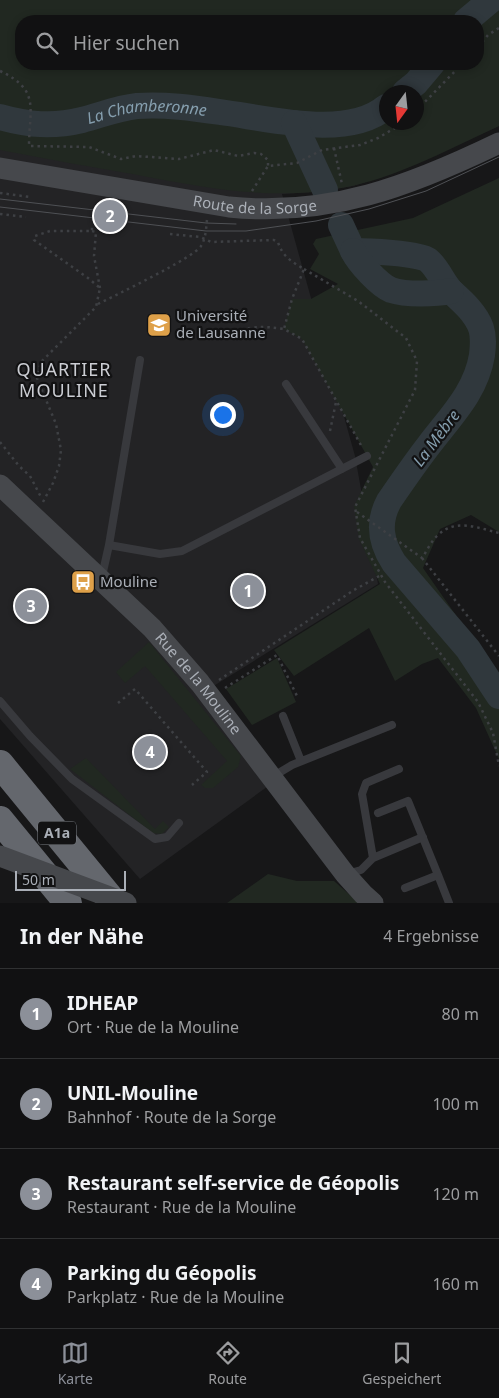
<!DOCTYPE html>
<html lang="de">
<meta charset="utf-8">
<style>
:root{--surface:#111112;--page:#1a1a1b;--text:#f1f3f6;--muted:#9c9d9f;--line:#303132;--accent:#8c9099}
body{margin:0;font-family:"Noto Sans",sans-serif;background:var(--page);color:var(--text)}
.compass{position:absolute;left:379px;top:85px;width:45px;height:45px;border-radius:50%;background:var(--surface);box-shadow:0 2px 8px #0003;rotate:195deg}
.scale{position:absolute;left:15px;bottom:12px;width:111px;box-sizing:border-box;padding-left:5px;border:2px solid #aaafb7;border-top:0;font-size:14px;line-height:18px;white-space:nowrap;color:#aaafb7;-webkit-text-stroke:4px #121213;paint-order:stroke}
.you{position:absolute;left:222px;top:414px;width:18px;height:18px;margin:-12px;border:4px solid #fff;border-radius:50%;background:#1a73e8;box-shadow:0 0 0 8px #1a73e833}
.badge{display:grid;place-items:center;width:32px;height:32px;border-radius:50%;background:var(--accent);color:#fff;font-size:16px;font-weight:700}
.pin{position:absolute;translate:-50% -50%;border:2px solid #fff;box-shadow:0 1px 5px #0006}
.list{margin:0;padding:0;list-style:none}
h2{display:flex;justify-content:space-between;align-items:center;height:65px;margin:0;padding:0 20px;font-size:21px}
h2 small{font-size:16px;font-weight:400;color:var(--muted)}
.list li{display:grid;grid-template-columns:32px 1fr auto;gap:15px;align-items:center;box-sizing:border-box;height:90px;padding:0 20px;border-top:1px solid var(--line)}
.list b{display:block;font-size:19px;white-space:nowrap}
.list p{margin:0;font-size:16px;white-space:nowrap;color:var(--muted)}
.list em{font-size:16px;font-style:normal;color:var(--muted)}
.icon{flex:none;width:28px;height:28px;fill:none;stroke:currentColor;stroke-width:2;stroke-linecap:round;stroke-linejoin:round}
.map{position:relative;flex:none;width:499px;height:903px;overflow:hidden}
.search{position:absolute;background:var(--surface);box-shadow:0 2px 8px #0003;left:15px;right:15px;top:15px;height:55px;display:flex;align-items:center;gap:12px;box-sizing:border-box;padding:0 18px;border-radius:20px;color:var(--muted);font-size:19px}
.sheet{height:425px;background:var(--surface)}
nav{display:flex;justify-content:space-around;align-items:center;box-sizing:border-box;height:70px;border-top:1px solid var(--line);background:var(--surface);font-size:14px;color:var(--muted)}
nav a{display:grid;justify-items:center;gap:2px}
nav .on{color:var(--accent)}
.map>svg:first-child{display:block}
</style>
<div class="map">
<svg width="499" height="903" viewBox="0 0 499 903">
<rect width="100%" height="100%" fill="#171718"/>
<!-- built -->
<path fill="#232325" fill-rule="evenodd" d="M 0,0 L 499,0 L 499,126 L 396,172 L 353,186 L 313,192 L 282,194 L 355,456 L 378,584 L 207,690 L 271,784 L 140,879 L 0,719 ZM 21,21 L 478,21 L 478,64 L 21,64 ZM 386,92 L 416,92 L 416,122 L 386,122 Z"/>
<!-- green -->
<path fill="#212821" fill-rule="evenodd" d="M 0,0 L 499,0 L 499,126 C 451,148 404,174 352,186 C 279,202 210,189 138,175 C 92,167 46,159 0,150 ZM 478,21 L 478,64 L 21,64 L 21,21 ZM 416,92 L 416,122 L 386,122 L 386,92 Z
M 499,178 L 499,532 L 471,515 L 440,529 L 423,568 L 499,677 L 499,759 L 476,708 L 438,658 L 422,664 L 395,681 L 369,628 L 294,676 L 274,650 L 380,584 L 359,539 L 354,506 L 373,467 L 302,339 L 284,329 L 292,299 L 311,299 L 338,284 L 310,269 L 319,254 L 313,244 L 316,239 L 413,218 Z
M 149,642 L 241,756 L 238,767 L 213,788 L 205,788 L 201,785 L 227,761 L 145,666 L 125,683 L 116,672 Z
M 277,658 L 296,702 L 252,725 L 226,689 Z
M 86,758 L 155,829 L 163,821 L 169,827 L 162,834 L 153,833 L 70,769 Z
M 268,874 L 297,881 L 334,881 L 359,903 L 227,903 Z"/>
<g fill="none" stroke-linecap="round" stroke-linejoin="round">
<!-- river -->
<g stroke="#30383d" stroke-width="26">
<path d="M 466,21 L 491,0"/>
<path d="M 405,92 L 416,83 L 432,64"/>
<path id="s1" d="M 0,117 C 28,125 53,127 82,120 C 101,115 118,108 137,106 C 165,104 193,108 220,112 C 267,118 347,140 386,107"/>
<path d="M 294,123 L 325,190"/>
<path d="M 341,225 L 353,251 C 366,251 419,253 428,260 C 439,269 443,284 453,293 C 464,303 476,314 481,328 C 484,337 483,346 482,355 C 476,392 451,416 429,445 C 415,463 402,482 389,501 C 377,523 381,543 394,563 L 468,649 L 499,696"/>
<path d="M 353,251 C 359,263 379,285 391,290 C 406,295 436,294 451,291"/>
</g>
<!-- path -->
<path stroke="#3e4044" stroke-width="2.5" stroke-dasharray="2.5 4" stroke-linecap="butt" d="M 478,47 L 488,35 L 499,28
M 0,71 C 41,90 29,109 29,146 L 89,147 L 121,159 L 136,156 L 179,159 L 214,150 L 238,156 L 254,153 L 261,154 L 268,160 L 268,166
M 416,111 L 462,64
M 334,148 L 342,184
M 252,191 L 268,166 L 297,163 L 322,150 L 360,145 L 378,138 L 405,122
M 0,193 L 30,197
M 0,214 L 26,217
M 92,231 L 96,232 L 94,256 L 100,288
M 170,234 L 200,237 L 211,242 L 274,240 L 278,242 C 282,256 292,262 304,269 L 292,299 L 284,329 L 302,339 L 362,447
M 304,269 L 358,301 L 406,338 L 417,361 L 415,390 L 355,507 L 360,538 L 385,582 L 478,702 L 493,733 L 499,766
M 98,304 C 114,296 195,257 201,246 C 206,238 206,228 207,220
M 230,336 C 248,325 264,326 284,329
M 330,431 L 336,402
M 0,442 L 19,466 L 30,476 L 42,499
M 43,502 L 53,483 L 59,466 L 61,450 L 56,424 L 37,378 L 41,362 L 96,307 L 100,288 L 88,278 L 34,240 L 35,236 L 50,231 L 92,231 L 92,225
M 357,512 L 422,558 C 427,551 431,541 438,535 C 456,518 478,528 499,533
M 422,558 L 499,656
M 219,680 L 354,590 L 381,575
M 225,688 L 277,655 L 297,696
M 118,703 L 135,689 L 207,772 L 192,785"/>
<!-- lane -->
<path stroke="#38393d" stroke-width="8" d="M 286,384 L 342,469
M 109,545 L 160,554 L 182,551 L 367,456
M 102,576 L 109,545 L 140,360
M 0,701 L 30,736 L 72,779 L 155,839 L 167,837 L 179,823
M 283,716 L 301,761
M 272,777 L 292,765 L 392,725
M 378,813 L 408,801 L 438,875 L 405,888
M 373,858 L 423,837
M 347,874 L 361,870 L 373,858 L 362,794 L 366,783 L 399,769
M 438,875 L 449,903"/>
<!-- secondary -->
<g stroke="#46484c" stroke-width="21">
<path id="s2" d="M 0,168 L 229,207 C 330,217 410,186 499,143"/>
<path id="s3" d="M 0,485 L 152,628 L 200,683 L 345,874 L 363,894 L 373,903"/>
</g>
<!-- highway -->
<path stroke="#64676d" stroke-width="28" d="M 0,764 L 114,903
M 0,820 L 68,903"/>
<!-- tram -->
<path stroke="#4f5155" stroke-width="1" d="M 0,199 L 206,223 L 236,224
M 0,207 L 206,231 L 246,231 L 316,221 L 369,209 L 426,191 L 499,157"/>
<!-- secondary-bridge -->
<path stroke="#46484c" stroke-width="21" d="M 0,856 L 126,903"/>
</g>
<!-- icons -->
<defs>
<symbol id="university-square" viewBox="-11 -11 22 22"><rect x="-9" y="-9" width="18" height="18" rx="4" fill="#dea049" stroke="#121213"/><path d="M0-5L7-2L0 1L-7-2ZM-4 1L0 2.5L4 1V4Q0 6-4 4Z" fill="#fff"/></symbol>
<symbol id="bus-square" viewBox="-11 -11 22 22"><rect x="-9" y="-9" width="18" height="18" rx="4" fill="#dea049" stroke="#121213"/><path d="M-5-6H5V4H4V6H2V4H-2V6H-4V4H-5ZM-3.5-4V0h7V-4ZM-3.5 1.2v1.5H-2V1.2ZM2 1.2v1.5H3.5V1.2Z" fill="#fff"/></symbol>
</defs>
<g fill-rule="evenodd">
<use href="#university-square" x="145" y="311" width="28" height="28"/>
<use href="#bus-square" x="69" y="568" width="28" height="28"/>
</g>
<g text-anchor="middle" stroke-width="4.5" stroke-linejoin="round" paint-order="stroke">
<!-- shield labels -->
<rect fill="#121213" stroke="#7c8086" stroke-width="1" x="38" y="821.5" width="38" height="23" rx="4"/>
<g font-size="14" font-weight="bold" fill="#aaafb7">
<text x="57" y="838">A1a</text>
</g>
<!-- street labels -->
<g font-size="15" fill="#aaafb7" stroke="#121213">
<text dy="5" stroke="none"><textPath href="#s2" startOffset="258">Route de la Sorge</textPath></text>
<text dy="5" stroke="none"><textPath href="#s3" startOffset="281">Rue de la Mouline</textPath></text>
</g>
<!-- poi labels -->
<g font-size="15" fill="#aaafb7" stroke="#121213" text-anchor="start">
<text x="176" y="321">Université<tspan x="176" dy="17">de Lausanne</tspan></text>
<text x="100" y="587">Mouline</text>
</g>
<!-- water labels -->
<g font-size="16" font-style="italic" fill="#859eae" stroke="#121213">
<text dy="6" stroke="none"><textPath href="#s1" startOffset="149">La Chamberonne</textPath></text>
<text transform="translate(436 438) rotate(-53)" y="6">La Mèbre</text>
</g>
<!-- quarter labels -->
<g font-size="18" letter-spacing="1" fill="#cbcdd3" stroke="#121213">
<text x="64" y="376">QUARTIER<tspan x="64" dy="21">MOULINE</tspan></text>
</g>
</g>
</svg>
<svg class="compass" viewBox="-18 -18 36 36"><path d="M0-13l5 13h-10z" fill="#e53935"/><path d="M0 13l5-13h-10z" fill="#9c9d9f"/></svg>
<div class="scale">50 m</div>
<div class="you"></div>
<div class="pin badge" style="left:248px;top:591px">1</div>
<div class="pin badge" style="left:110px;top:216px">2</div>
<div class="pin badge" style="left:31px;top:606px">3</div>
<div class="pin badge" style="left:150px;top:752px">4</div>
<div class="search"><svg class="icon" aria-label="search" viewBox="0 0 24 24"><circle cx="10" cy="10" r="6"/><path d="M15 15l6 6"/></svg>Hier suchen</div>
</div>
<section class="sheet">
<h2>In der Nähe<small>4 Ergebnisse</small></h2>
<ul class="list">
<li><span class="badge">1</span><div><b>IDHEAP</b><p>Ort · Rue de la Mouline</p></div><em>80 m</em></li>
<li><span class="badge">2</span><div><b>UNIL-Mouline</b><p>Bahnhof · Route de la Sorge</p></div><em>100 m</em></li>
<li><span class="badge">3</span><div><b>Restaurant self-service de Géopolis</b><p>Restaurant · Rue de la Mouline</p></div><em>120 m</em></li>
<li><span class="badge">4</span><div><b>Parking du Géopolis</b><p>Parkplatz · Rue de la Mouline</p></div><em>160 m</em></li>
</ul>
</section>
<nav>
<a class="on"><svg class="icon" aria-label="map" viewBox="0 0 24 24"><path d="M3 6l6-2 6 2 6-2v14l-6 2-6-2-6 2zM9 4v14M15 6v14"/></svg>Karte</a>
<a><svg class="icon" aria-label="directions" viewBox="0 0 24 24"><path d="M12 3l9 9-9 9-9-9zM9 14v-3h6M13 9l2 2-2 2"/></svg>Route</a>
<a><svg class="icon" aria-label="saved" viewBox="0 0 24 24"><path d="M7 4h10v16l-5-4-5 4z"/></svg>Gespeichert</a>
</nav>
